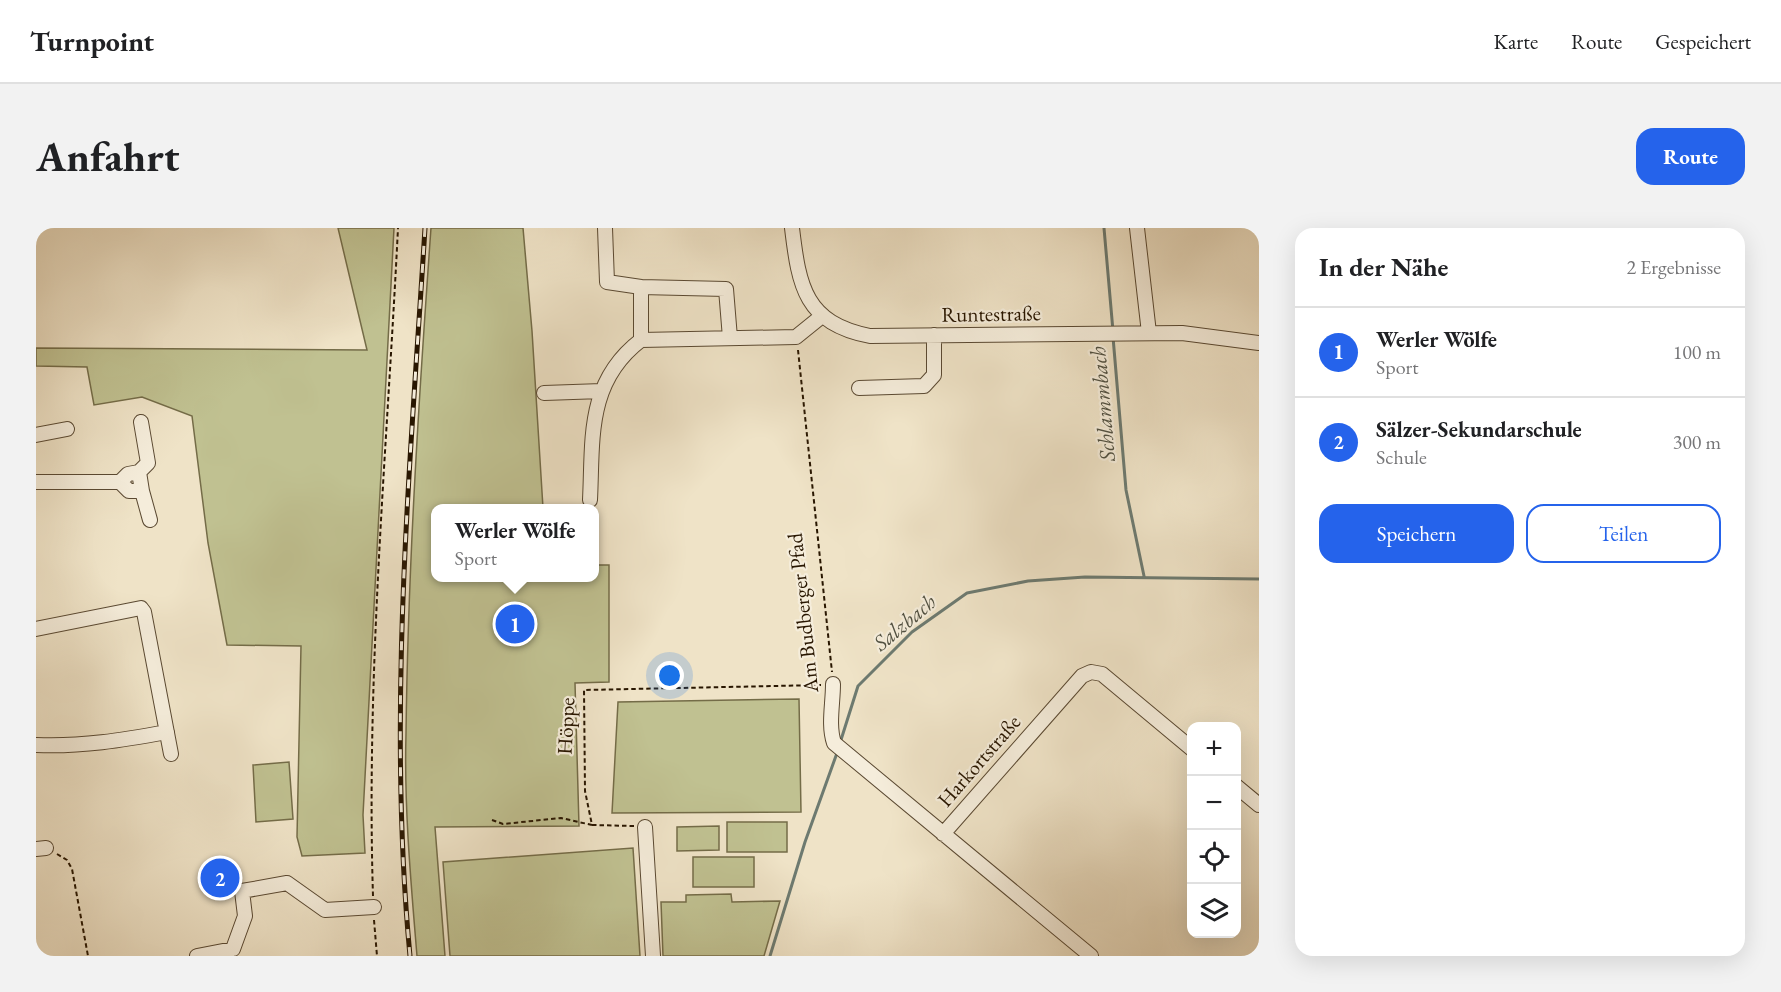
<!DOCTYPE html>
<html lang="de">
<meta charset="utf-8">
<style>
:root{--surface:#fff;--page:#f2f2f2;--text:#202124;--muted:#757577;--line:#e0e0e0;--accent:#2563eb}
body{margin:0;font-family:"EB Garamond",serif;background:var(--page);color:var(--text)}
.controls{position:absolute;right:18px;bottom:18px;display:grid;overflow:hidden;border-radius:12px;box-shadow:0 6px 24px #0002}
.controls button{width:54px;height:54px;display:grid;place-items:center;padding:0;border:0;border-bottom:2px solid var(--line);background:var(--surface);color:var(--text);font:30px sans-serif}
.you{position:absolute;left:634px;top:448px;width:21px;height:21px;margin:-15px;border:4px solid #fff;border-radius:50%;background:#1a73e8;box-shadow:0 0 0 9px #1a73e833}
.badge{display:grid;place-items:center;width:39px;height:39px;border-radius:50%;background:var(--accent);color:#fff;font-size:20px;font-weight:700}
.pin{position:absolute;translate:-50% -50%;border:3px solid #fff;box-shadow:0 2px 6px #0006}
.popup{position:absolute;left:395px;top:276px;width:168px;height:78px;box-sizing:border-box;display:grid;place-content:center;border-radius:12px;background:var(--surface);filter:drop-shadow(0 2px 4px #0005);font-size:20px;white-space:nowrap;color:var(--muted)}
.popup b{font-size:22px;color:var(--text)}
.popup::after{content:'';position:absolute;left:50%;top:100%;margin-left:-12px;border:12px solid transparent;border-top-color:var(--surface)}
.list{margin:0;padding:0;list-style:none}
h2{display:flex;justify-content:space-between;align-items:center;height:78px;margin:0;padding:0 24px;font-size:26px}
h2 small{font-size:20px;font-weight:400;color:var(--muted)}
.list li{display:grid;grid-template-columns:39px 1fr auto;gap:18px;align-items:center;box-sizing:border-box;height:90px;padding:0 24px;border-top:2px solid var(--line)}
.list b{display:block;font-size:22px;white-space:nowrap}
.list p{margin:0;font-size:20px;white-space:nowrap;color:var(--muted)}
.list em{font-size:20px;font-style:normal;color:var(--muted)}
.actions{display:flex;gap:12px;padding:18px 24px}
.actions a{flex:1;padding:14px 0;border:2px solid var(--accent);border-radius:18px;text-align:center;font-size:21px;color:var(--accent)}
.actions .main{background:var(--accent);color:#fff}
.icon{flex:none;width:33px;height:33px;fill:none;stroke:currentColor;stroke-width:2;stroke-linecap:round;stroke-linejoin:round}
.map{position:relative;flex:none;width:1223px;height:728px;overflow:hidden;border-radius:18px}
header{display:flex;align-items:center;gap:36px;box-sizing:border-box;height:84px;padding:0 30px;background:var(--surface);border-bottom:2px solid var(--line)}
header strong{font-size:28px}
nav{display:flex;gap:33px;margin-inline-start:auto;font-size:21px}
.intro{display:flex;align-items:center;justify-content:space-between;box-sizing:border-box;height:144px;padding:0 36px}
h1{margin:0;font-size:42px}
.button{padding:15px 27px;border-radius:18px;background:var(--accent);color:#fff;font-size:21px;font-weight:700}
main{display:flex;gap:36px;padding:0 36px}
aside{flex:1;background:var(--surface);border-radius:18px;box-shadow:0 6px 24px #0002}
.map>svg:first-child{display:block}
</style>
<header>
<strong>Turnpoint</strong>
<nav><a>Karte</a><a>Route</a><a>Gespeichert</a></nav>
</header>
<div class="intro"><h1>Anfahrt</h1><a class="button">Route</a></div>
<main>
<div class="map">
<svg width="1223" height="728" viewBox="0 0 1223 728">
<rect width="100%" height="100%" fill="#efe3c7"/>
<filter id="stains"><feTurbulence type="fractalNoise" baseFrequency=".00333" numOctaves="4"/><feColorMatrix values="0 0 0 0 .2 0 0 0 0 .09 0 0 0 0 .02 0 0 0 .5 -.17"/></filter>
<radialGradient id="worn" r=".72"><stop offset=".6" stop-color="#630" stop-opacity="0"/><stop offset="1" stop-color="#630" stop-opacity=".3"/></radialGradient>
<!-- green -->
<path fill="#c0c191" stroke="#746c48" stroke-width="1.5" d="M 302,0 L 358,0 L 327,587 L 329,625 L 266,628 L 261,609 L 265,418 L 191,417 L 172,315 L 156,188 L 106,169 L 58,177 L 51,139 L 0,138 L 0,120 L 331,122 Z
M 395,0 L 487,0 L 496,103 L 507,280 L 400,280 L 400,350 L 558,350 L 559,337 L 573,337 L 573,454 L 539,455 L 543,598 L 399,599 L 409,728 L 381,728 C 375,655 368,580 370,506 C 372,338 383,168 395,0 Z
M 763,471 L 765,584 L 576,585 L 582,474 Z
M 253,534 L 257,591 L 220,594 L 217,537 Z
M 691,594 L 751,594 L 751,624 L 691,624 Z
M 683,598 L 683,622 L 641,623 L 641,599 Z
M 597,620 L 604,728 L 414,728 L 407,634 Z
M 657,629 L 718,629 L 718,659 L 657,659 Z
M 695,666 L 696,674 L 744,673 L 728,728 L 627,728 L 625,674 L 650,674 L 650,667 Z"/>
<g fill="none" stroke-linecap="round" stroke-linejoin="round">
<!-- stream -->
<path stroke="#6d7a70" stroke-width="3" d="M 1068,0 L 1077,103
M 1077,109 L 1090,262 L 1108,348
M 804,515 L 822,458 L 876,404 L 931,365 L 992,353 L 1049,349 L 1223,351
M 734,728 L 769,614 L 801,525"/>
<defs>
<path id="minor" d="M 569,0 L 571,54 L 605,59
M 756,0 C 763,59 769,95 834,108 L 1146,105 L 1223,115
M 1101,0 L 1113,105
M 605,112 L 605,59 L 690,61 L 694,110
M 823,160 L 888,158 L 898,147 L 898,107
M 508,165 L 566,163
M 0,207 L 31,201
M 103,244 L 112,235 L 105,194
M 0,254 L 84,254 L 92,246 L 103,244 L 106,263 L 93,263 L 84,254
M 106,263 L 114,292
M 554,272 C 557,211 550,154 605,112 L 760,109 L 786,88
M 0,401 L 105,380 L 108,384 L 135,526
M 797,456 C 797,476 792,497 798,515 L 1055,728
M 0,517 C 45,519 87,512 131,504
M 1200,558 L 1223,577
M 609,599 L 617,728
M 907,606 L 1046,448 L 1055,444 L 1066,446 L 1156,521
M 0,621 L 10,620
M 161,728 L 197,721 L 209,688 L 206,663 L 251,655 L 289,682 L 338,679"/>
</defs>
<!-- minor casing -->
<use href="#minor" stroke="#5a4932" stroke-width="16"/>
<!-- path -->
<path stroke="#281600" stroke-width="2" stroke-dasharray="4.5 3" stroke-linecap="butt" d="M 762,122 L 796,444
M 456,592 L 467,596 L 525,590 L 556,597
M 598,598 L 556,597 L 549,563 L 548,462 L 785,457
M 21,626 L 31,632 L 36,641 L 52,728
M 337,668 C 330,446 351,222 362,0
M 338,692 L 341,728"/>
<!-- minor -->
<use href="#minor" stroke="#f5eddb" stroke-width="14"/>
<defs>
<path id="rail" d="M 374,728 C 351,486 374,242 389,0"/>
</defs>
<!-- rail casing -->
<use href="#rail" stroke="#281600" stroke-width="5"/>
<!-- rail -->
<use href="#rail" stroke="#f5eddb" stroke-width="3" stroke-dasharray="9" stroke-linecap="butt"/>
</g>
<g text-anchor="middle" stroke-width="4.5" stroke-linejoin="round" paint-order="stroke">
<!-- street labels -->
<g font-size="21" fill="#281600" stroke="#f5eddb">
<text transform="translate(955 86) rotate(-1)" y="7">Runtestraße</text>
<text transform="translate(767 385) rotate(-96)" y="7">Am Budberger Pfad</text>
<text transform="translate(530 498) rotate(-87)" y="7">Höppe</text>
<text transform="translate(943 533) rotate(-49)" y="7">Harkortstraße</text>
</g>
<!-- water labels -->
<g font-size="22" font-style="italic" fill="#505041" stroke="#f5eddb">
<text transform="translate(1066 176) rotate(-95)" y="8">Schlammbach</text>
<text transform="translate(868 394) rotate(-40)" y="8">Salzbach</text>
</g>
</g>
<rect width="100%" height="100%" filter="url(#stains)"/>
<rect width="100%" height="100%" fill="url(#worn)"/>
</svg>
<div class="controls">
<button>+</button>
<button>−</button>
<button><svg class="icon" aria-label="locate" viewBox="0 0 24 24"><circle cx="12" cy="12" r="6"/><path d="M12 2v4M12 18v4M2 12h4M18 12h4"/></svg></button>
<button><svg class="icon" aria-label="layers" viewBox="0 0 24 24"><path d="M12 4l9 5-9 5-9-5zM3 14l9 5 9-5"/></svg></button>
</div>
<div class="you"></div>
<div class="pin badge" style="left:479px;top:396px">1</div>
<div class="popup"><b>Werler Wölfe</b>Sport</div>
<div class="pin badge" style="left:184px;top:650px">2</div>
</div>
<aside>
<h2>In der Nähe<small>2 Ergebnisse</small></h2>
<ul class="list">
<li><span class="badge">1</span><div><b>Werler Wölfe</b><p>Sport</p></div><em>100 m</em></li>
<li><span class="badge">2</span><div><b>Sälzer-Sekundarschule</b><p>Schule</p></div><em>300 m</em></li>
</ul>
<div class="actions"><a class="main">Speichern</a><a>Teilen</a></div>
</aside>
</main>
